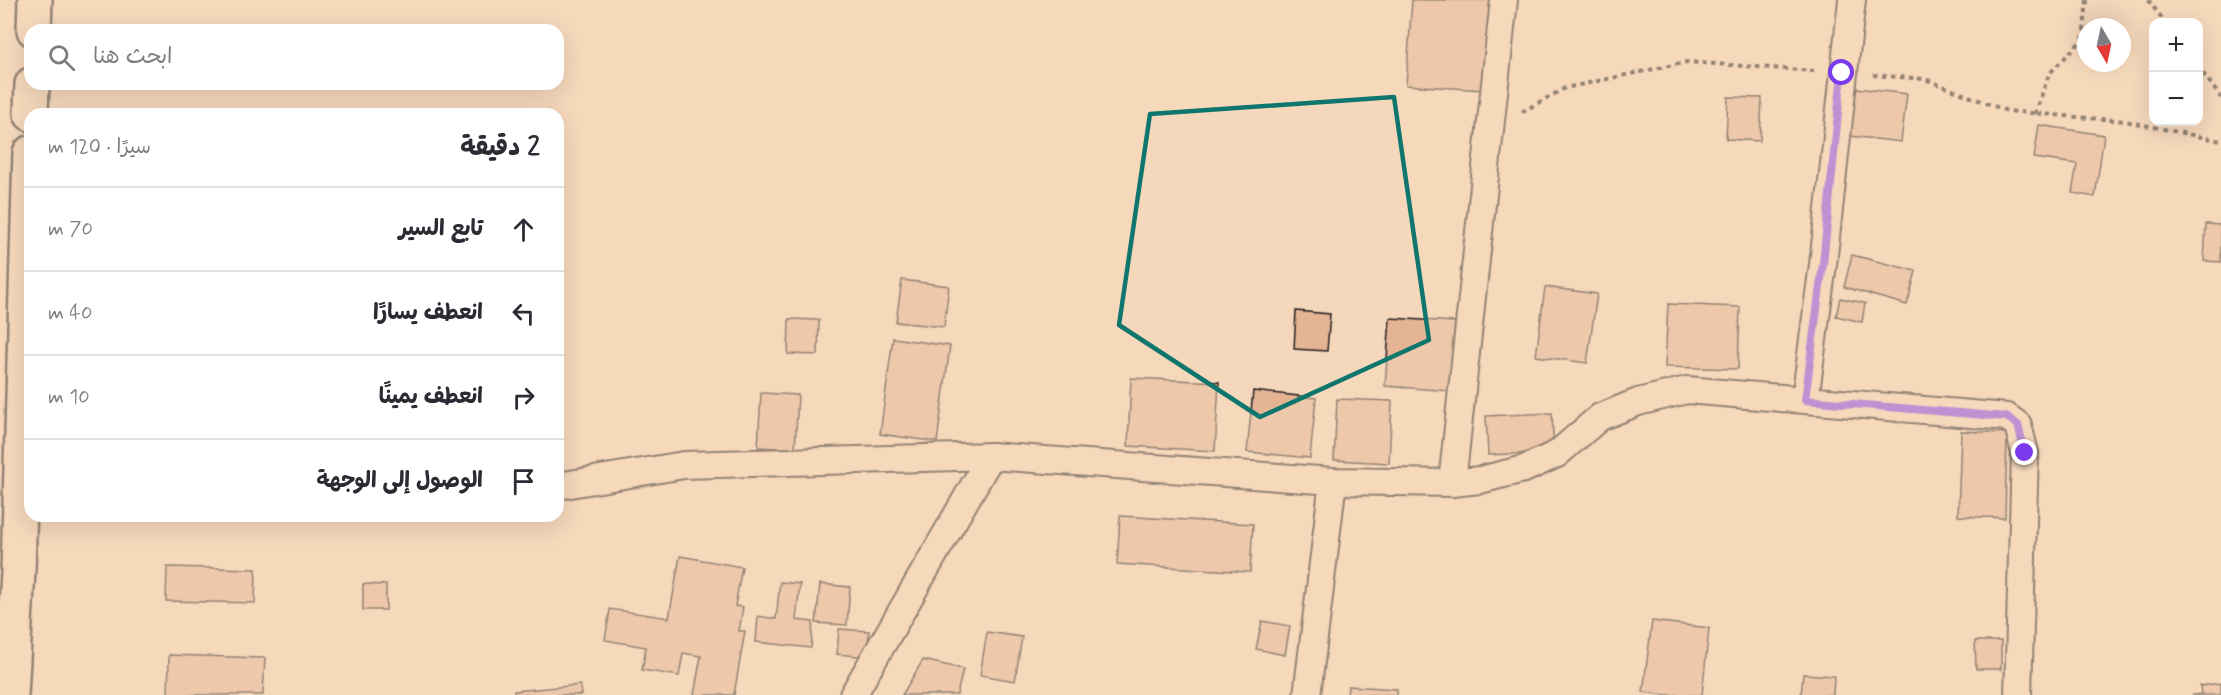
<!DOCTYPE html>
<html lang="ar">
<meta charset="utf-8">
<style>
:root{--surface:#fff;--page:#f7f7f7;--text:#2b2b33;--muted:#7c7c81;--line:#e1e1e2}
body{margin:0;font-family:Mynerve,"Playpen Sans Arabic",sans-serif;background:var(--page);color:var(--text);direction:rtl}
.controls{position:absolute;right:18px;top:18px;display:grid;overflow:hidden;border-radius:12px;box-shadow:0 6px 24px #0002}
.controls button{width:54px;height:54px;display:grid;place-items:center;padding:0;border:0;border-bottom:2px solid var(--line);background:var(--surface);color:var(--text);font:30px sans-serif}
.compass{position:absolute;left:2077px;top:18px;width:54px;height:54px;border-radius:50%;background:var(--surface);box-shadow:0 6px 24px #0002;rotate:171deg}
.stop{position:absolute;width:18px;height:18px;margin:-14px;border:4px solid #7c3aed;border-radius:50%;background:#fff}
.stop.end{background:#7c3aed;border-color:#fff;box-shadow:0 2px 6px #0008}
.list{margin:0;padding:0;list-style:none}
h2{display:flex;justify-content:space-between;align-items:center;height:78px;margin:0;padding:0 24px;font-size:26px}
h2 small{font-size:20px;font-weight:400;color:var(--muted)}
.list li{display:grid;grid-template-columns:39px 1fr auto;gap:18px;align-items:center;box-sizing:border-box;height:84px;padding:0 24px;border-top:2px solid var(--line)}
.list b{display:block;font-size:22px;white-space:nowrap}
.list em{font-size:20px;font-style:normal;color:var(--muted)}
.icon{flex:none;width:33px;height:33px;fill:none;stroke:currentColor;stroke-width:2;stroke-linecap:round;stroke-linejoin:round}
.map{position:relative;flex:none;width:2221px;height:695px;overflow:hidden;direction:ltr}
.search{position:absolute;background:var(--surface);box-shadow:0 6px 24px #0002;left:24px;top:24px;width:540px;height:66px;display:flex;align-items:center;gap:15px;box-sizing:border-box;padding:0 21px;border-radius:18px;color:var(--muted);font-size:22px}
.panel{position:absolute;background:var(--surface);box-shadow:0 6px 24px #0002;left:24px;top:108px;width:540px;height:414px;border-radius:18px;direction:rtl}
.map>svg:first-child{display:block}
</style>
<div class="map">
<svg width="2221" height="695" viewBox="0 0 2221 695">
<rect width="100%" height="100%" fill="#f5d8bb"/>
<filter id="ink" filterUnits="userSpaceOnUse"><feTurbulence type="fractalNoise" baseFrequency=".0167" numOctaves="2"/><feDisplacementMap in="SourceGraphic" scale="12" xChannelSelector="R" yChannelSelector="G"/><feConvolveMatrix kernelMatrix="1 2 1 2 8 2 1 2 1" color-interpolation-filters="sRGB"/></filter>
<g filter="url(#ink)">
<!-- building -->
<path fill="#e4b495" stroke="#1c1c1c" stroke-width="1.5" d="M 1412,0 L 1490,0 L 1484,90 L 1406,85 Z
M 1856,88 L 1907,94 L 1901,142 L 1850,136 Z
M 1728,97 L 1762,98 L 1760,141 L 1726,139 Z
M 2039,125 L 2104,135 L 2095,197 L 2072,193 L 2077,164 L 2034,158 Z
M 2206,224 L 2221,225 L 2221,262 L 2204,261 Z
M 1852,255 L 1916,271 L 1907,305 L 1844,287 Z
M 902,280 L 949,286 L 944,327 L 896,322 Z
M 1545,287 L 1597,294 L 1587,363 L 1536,356 Z
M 1840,298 L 1865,303 L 1862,322 L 1836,316 Z
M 1668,304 L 1740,307 L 1738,369 L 1665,367 Z
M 1296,311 L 1330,314 L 1327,351 L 1294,349 Z
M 1390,318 L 1455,322 L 1450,391 L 1385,386 Z
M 789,319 L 819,320 L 818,355 L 788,354 Z
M 893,338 L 950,346 L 937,442 L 880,434 Z
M 1131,378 L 1219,382 L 1215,451 L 1128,446 Z
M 1253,391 L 1316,398 L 1310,458 L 1247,452 Z
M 761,393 L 798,395 L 795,449 L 758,447 Z
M 1337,399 L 1392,401 L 1389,463 L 1334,460 Z
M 1552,413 L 1554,452 L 1488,455 L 1486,416 Z
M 1961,431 L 2007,433 L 2005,518 L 1958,516 Z
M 1120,516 L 1253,524 L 1250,572 L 1117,564 Z
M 680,556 L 742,567 L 735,606 L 743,607 L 739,631 L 745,631 L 734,695 L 694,695 L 701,656 L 683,653 L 679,676 L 642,670 L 646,647 L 605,640 L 610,609 L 669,618 Z
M 167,567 L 256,569 L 255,603 L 166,601 Z
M 780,582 L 800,584 L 796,620 L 813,622 L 811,648 L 756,642 L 758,616 L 776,619 Z
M 363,584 L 386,585 L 386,610 L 363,610 Z
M 820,584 L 850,587 L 847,625 L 816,623 Z
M 1262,621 L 1290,626 L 1285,655 L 1256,649 Z
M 1652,621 L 1709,628 L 1702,695 L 1666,695 L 1643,692 Z
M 839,629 L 869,631 L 867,657 L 837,654 Z
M 987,632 L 1022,637 L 1015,681 L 980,675 Z
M 1975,641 L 2001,641 L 2001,669 L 1976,669 Z
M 169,655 L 265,658 L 263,695 L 168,695 Z
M 923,660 L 963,669 L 957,695 L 902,695 Z
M 1803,674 L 1834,676 L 1833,695 L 1801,695 Z
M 2221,683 L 2221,695 L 2192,695 L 2201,694 L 2200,686 Z
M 580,685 L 581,695 L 514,695 L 514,691 Z
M 1348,686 L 1397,689 L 1397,695 L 1347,695 Z"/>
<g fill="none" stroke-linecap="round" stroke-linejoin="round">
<defs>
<path id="minor" d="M 1805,400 L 1823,264 L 1852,0
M 1452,483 L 1504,0
M 558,486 L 684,465 L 991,456 L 1333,481 L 1452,483 L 1480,480 L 1524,469 L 1557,454 L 1600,417 L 1638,402 L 1687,390 L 2007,417 L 2018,425 L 2025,453 L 2018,695
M 853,695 L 991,456
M 1307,695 L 1333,481"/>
<path id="tertiary" d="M 34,30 L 35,0
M 31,114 L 32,84
M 11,695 L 18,571 L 30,153"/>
</defs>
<!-- minor casing -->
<use href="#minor" stroke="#1c1c1c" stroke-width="30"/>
<!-- tertiary casing -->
<use href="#tertiary" stroke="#1c1c1c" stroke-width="38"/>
<!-- path -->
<path stroke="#1c1c1c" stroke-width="4" stroke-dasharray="4.5 4.5" stroke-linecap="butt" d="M 2148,0 L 2165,22
M 2198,66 L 2221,98
M 1873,75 L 1925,79 L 2007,111 L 2125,121 L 2221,141
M 1522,112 L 1565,88 L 1687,62 L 1814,71
M 2035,114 L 2049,74 L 2083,39 L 2087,0"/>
<!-- minor -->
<use href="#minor" stroke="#f5d8bb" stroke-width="26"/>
<!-- tertiary -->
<use href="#tertiary" stroke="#f5d8bb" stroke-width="33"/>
</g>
</g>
<g fill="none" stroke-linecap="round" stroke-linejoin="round" filter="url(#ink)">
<!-- route -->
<path stroke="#7c3aed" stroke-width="8" d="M 1842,73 L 1823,264 L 1805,400 L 2007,417 L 2018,425 L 2025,453"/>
</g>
<!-- marked area -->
<path d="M0 0H2221V695H0ZM 1394,97 L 1429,340 L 1260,417 L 1119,325 L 1150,114 Z" fill="#f5d8bb" fill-opacity=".55" fill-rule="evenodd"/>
<path fill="none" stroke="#0f766e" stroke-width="4.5" stroke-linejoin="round" d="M 1394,97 L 1429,340 L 1260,417 L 1119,325 L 1150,114 Z"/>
</svg>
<div class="controls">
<button>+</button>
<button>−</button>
</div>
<svg class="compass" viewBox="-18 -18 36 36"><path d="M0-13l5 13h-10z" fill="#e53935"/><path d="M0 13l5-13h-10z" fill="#7c7c81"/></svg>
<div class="stop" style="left:1842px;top:73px"></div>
<div class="stop end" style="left:2025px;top:453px"></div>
<div class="search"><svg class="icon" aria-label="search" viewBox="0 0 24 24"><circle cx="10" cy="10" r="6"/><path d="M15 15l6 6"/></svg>ابحث هنا</div>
<section class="panel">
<h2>2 دقيقة<small>سيرًا · 120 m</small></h2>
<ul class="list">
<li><svg class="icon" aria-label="ahead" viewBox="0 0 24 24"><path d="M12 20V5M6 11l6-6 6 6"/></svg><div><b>تابع السير</b></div><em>70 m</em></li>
<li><svg class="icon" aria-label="left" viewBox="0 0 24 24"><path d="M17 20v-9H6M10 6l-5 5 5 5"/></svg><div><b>انعطف يسارًا</b></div><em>40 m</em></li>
<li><svg class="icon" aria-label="right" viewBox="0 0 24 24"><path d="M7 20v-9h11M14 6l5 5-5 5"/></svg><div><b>انعطف يمينًا</b></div><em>10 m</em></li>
<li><svg class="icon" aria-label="arrive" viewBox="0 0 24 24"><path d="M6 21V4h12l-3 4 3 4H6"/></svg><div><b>الوصول إلى الوجهة</b></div></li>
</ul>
</section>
</div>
